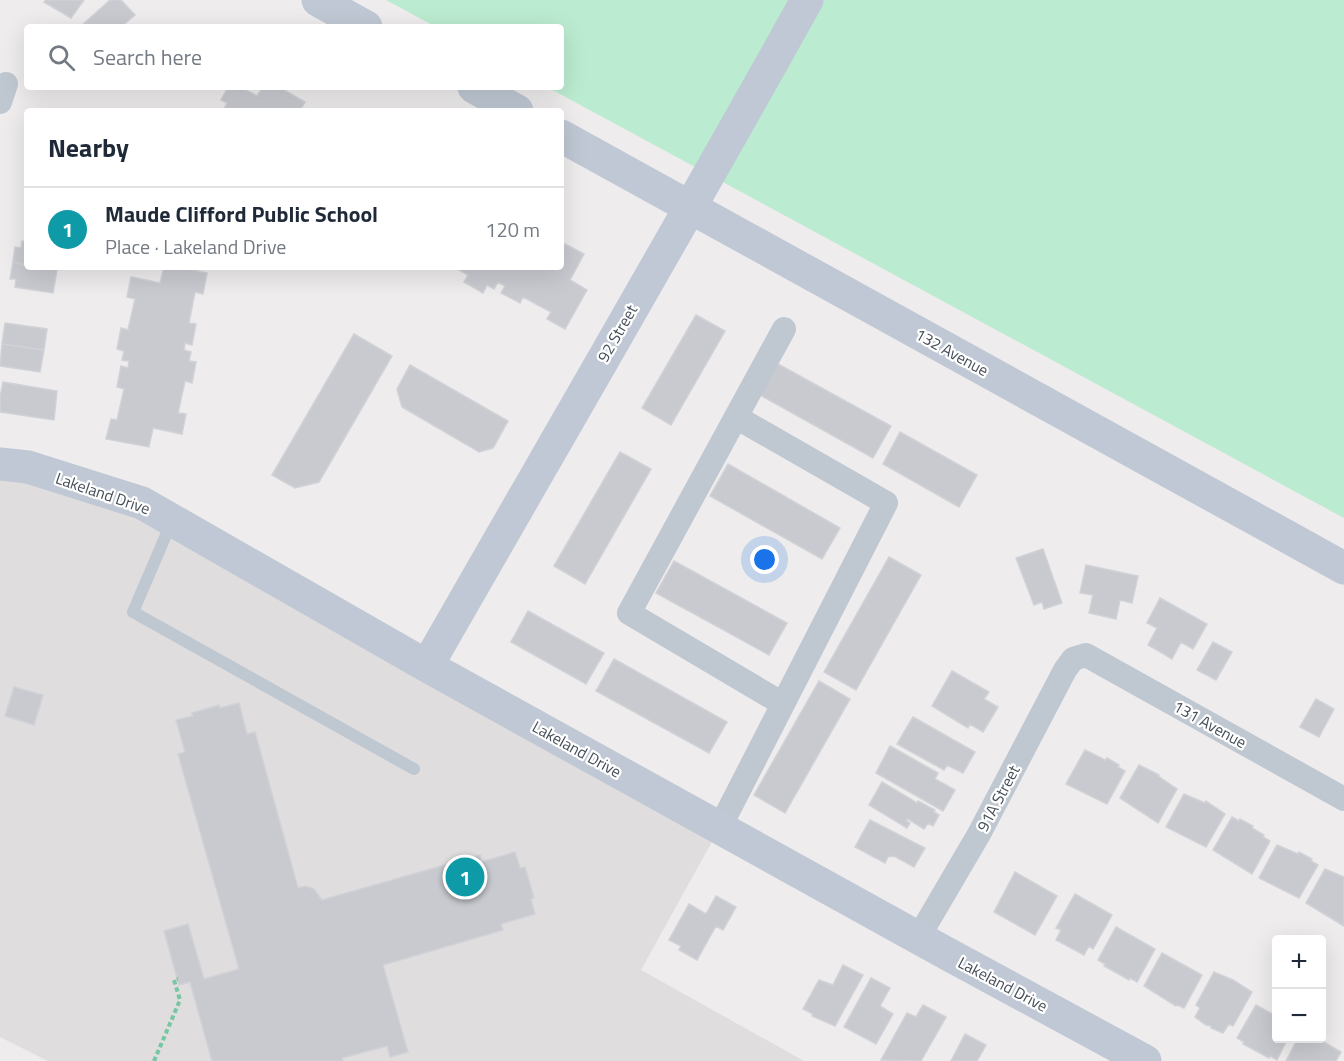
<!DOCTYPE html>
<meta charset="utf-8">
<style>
:root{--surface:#fff;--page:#f2f2f3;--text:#1f2937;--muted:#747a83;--line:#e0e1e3;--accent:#2164d3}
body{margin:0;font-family:"Titillium Web",sans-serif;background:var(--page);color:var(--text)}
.controls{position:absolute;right:18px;bottom:18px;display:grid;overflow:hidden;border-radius:6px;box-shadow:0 6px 24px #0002}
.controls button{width:54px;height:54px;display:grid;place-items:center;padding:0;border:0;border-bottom:2px solid var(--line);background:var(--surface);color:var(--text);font:30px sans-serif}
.you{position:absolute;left:765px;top:560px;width:21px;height:21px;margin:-15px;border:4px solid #fff;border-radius:50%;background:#1a73e8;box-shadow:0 0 0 9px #1a73e833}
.badge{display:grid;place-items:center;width:39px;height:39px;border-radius:50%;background:var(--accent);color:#fff;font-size:20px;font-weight:700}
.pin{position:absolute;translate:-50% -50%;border:3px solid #fff;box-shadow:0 2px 6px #0006}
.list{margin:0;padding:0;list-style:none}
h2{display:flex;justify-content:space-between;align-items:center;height:78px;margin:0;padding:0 24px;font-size:26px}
h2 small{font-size:20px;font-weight:400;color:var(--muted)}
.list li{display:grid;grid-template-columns:39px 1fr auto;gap:18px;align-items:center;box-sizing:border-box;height:84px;padding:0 24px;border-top:2px solid var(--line)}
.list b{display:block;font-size:22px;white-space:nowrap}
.list p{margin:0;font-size:20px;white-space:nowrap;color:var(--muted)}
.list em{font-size:20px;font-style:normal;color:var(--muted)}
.icon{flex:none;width:33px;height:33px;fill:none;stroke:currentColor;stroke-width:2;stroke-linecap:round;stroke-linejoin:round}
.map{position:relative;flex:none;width:1344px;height:1061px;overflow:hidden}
.search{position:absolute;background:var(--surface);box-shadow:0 6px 24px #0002;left:24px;top:24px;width:540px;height:66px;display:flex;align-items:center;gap:15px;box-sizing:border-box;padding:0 21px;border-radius:6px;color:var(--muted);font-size:22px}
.panel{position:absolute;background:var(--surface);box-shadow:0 6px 24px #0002;left:24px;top:108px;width:540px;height:162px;border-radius:6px}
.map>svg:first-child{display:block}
</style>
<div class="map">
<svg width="1344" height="1061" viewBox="0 0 1344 1061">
<rect width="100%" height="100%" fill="#eeecec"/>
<!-- education -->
<path fill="#dfdddd" d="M 0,464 L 142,503 L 719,829 L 641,970 L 804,1061 L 48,1061 L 0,1037 Z"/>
<!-- green -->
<path fill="#bbebd0" d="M 386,0 L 1344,0 L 1344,518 L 547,87 L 561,87 L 561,27 L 436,27 Z"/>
<!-- building -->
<path fill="#c8cad0" stroke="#d0d2d7" stroke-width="1.5" d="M 46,0 L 84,0 L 71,18 L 44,2 Z
M 110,0 L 121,0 L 135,15 L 121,27 L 80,27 Z
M 228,87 L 240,87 L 257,96 L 263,87 L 279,87 L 305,102 L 300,111 L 223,111 L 227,103 L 221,100 Z
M 22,241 L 27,242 L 27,265 L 13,262 L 15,247 L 21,248 Z
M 565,244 L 584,254 L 570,280 L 587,290 L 565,329 L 547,319 L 551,312 L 523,297 L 520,303 L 501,293 L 505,286 L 498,282 L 494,289 L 487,285 L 483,293 L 464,282 L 468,275 L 454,267 L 561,267 L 561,250 Z
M 13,262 L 27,265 L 27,267 L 57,270 L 53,293 L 15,287 L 16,279 L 10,279 Z
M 164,267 L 178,267 L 207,273 L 203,294 L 195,292 L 189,323 L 196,324 L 192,345 L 185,343 L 184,350 L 191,352 L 189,361 L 196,362 L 192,383 L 185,381 L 178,413 L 186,414 L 182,434 L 153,428 L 149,447 L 106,439 L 111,419 L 117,420 L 124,389 L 117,387 L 121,366 L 128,368 L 129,361 L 122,360 L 124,351 L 117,349 L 121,328 L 128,330 L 135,299 L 127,297 L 131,277 L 160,283 Z
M 696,315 L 725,331 L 671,425 L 642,408 Z
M 5,323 L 47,329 L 44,350 L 2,344 Z
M 354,334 L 392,356 L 319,482 L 295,488 L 272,475 Z
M 2,344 L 44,350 L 40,372 L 0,366 Z
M 778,364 L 891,426 L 873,458 L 760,395 Z
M 410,365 L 508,421 L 493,448 L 479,452 L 402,407 L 397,389 Z
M 3,382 L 57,391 L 54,420 L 0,412 L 0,397 Z
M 900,432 L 977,475 L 959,507 L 883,464 Z
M 620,452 L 651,469 L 585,584 L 554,566 Z
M 728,464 L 840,528 L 822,559 L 710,496 Z
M 1043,549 L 1062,603 L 1044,609 L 1042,602 L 1034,605 L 1016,558 Z
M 889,557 L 921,575 L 856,690 L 824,672 Z
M 674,561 L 787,623 L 769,655 L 656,593 Z
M 1086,565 L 1138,576 L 1132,603 L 1120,600 L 1116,619 L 1089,613 L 1093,595 L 1080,593 Z
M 1160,598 L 1207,624 L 1193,649 L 1181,642 L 1172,659 L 1148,645 L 1157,628 L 1147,623 Z
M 528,611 L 604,653 L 586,684 L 511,642 Z
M 1213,642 L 1232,652 L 1216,680 L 1197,670 Z
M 614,659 L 727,722 L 709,753 L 596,691 Z
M 952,671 L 989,692 L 984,699 L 998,707 L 983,732 L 970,724 L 968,728 L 932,706 Z
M 819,681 L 850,699 L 785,813 L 754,795 Z
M 14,687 L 43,695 L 34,725 L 5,716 Z
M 1316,699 L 1334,709 L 1319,737 L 1300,727 Z
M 239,703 L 247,734 L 255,732 L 298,888 L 306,886 L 314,889 L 322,900 L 480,855 L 481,862 L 515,852 L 520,868 L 525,867 L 534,898 L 531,899 L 535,914 L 501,924 L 503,930 L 383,965 L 408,1052 L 390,1057 L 387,1046 L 342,1058 L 343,1061 L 212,1061 L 190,982 L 179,985 L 164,931 L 188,924 L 204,979 L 239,969 L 178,754 L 185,752 L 176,720 L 193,716 L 192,713 L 219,705 L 220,708 Z
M 913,717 L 975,752 L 963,773 L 947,765 L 944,770 L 897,744 Z
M 890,746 L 938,773 L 935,779 L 955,790 L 943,811 L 876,773 Z
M 1085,750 L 1105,760 L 1107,758 L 1119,765 L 1118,767 L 1125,771 L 1107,804 L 1066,784 Z
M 1139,765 L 1159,775 L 1158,776 L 1177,789 L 1158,823 L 1120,798 Z
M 882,782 L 917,803 L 918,801 L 935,810 L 934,812 L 939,815 L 933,826 L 928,823 L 924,829 L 908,819 L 906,821 L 910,823 L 907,828 L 869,805 Z
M 1184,794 L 1205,803 L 1206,801 L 1225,814 L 1206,847 L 1166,827 Z
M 1232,817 L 1239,821 L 1240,819 L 1253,826 L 1252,828 L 1264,835 L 1263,837 L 1270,841 L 1252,874 L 1213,850 Z
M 870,820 L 925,848 L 914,867 L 894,856 L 888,857 L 885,863 L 855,847 Z
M 1277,845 L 1298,854 L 1299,852 L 1312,859 L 1311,861 L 1318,865 L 1299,898 L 1259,878 Z
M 1325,869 L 1344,877 L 1344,926 L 1306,903 Z
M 1015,872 L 1057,896 L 1035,935 L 994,912 Z
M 1075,894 L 1112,915 L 1093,949 L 1089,946 L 1084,955 L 1056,940 L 1061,930 L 1056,928 Z
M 716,896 L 736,907 L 723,930 L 716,926 L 697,960 L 679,950 L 681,946 L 669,940 L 689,904 L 706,914 Z
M 1116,927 L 1155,949 L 1137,982 L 1130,978 L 1129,980 L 1104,966 L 1105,964 L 1098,960 Z
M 1162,953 L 1202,975 L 1184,1008 L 1177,1005 L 1176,1006 L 1144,986 Z
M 843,965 L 863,975 L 835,1026 L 812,1016 L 813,1014 L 803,1009 L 819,980 L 833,985 Z
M 1214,972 L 1233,980 L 1252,992 L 1233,1026 L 1229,1024 L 1223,1033 L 1211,1028 L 1211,1026 L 1206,1025 L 1195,1017 L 1200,1008 L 1196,1005 Z
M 871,978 L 890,988 L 880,1006 L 893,1014 L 876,1044 L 844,1027 Z
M 923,1005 L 946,1017 L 921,1061 L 881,1060 L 907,1013 L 916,1017 Z
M 1256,1005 L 1276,1016 L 1276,1038 L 1288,1038 L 1277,1060 L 1270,1056 L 1269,1058 L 1243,1044 L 1244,1042 L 1237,1038 Z
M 965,1034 L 986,1045 L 977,1061 L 951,1061 Z
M 1298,1038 L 1317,1038 L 1341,1052 L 1336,1061 L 1286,1061 Z"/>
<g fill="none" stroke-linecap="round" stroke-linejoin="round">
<!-- path -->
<path stroke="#75c7a3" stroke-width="4" stroke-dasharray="4.5 3" stroke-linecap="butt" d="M 154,1061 L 180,1000 L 174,980 L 178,979"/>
<!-- lane -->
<path stroke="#bfc7d1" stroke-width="12" d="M 172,521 L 133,612 L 414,769"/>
<!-- street -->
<path stroke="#bfc7d1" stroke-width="24" d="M 0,102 L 6,84
M 783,704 L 629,613 L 784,329
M 719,829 L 886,503 L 736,417
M 918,938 L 979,834 L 1065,670 L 1073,659 L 1086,655 L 1344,799"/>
<!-- secondary -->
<path stroke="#bfc8d4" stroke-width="33" d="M 318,0 L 366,27
M 474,87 L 517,111
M 561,136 L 1344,568
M 0,464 L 28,467 L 142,503 L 427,666 L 944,952 L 1145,1061
M 427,666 C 554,444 683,223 807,0"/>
</g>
<g text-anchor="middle" stroke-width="4.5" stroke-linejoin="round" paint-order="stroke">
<!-- street labels -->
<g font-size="16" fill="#454e58" stroke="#fff">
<text transform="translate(617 333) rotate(-60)" y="6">92 Street</text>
<text transform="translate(952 352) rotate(29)" y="6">132 Avenue</text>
<text transform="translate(103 493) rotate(19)" y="6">Lakeland Drive</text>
<text transform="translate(1210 724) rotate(29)" y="6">131 Avenue</text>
<text transform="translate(577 749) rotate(29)" y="6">Lakeland Drive</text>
<text transform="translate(998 798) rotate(-62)" y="6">91A Street</text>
<text transform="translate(1003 984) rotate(28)" y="6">Lakeland Drive</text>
</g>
</g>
</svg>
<div class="controls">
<button>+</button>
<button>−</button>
</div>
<div class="you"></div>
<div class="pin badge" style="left:465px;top:877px;background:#0f9aa8">1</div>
<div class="search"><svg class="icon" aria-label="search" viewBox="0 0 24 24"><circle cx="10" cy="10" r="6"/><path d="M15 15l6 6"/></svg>Search here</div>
<section class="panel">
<h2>Nearby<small></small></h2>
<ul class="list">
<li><span class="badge" style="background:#0f9aa8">1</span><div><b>Maude Clifford Public School</b><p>Place · Lakeland Drive</p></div><em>120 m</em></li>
</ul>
</section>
</div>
